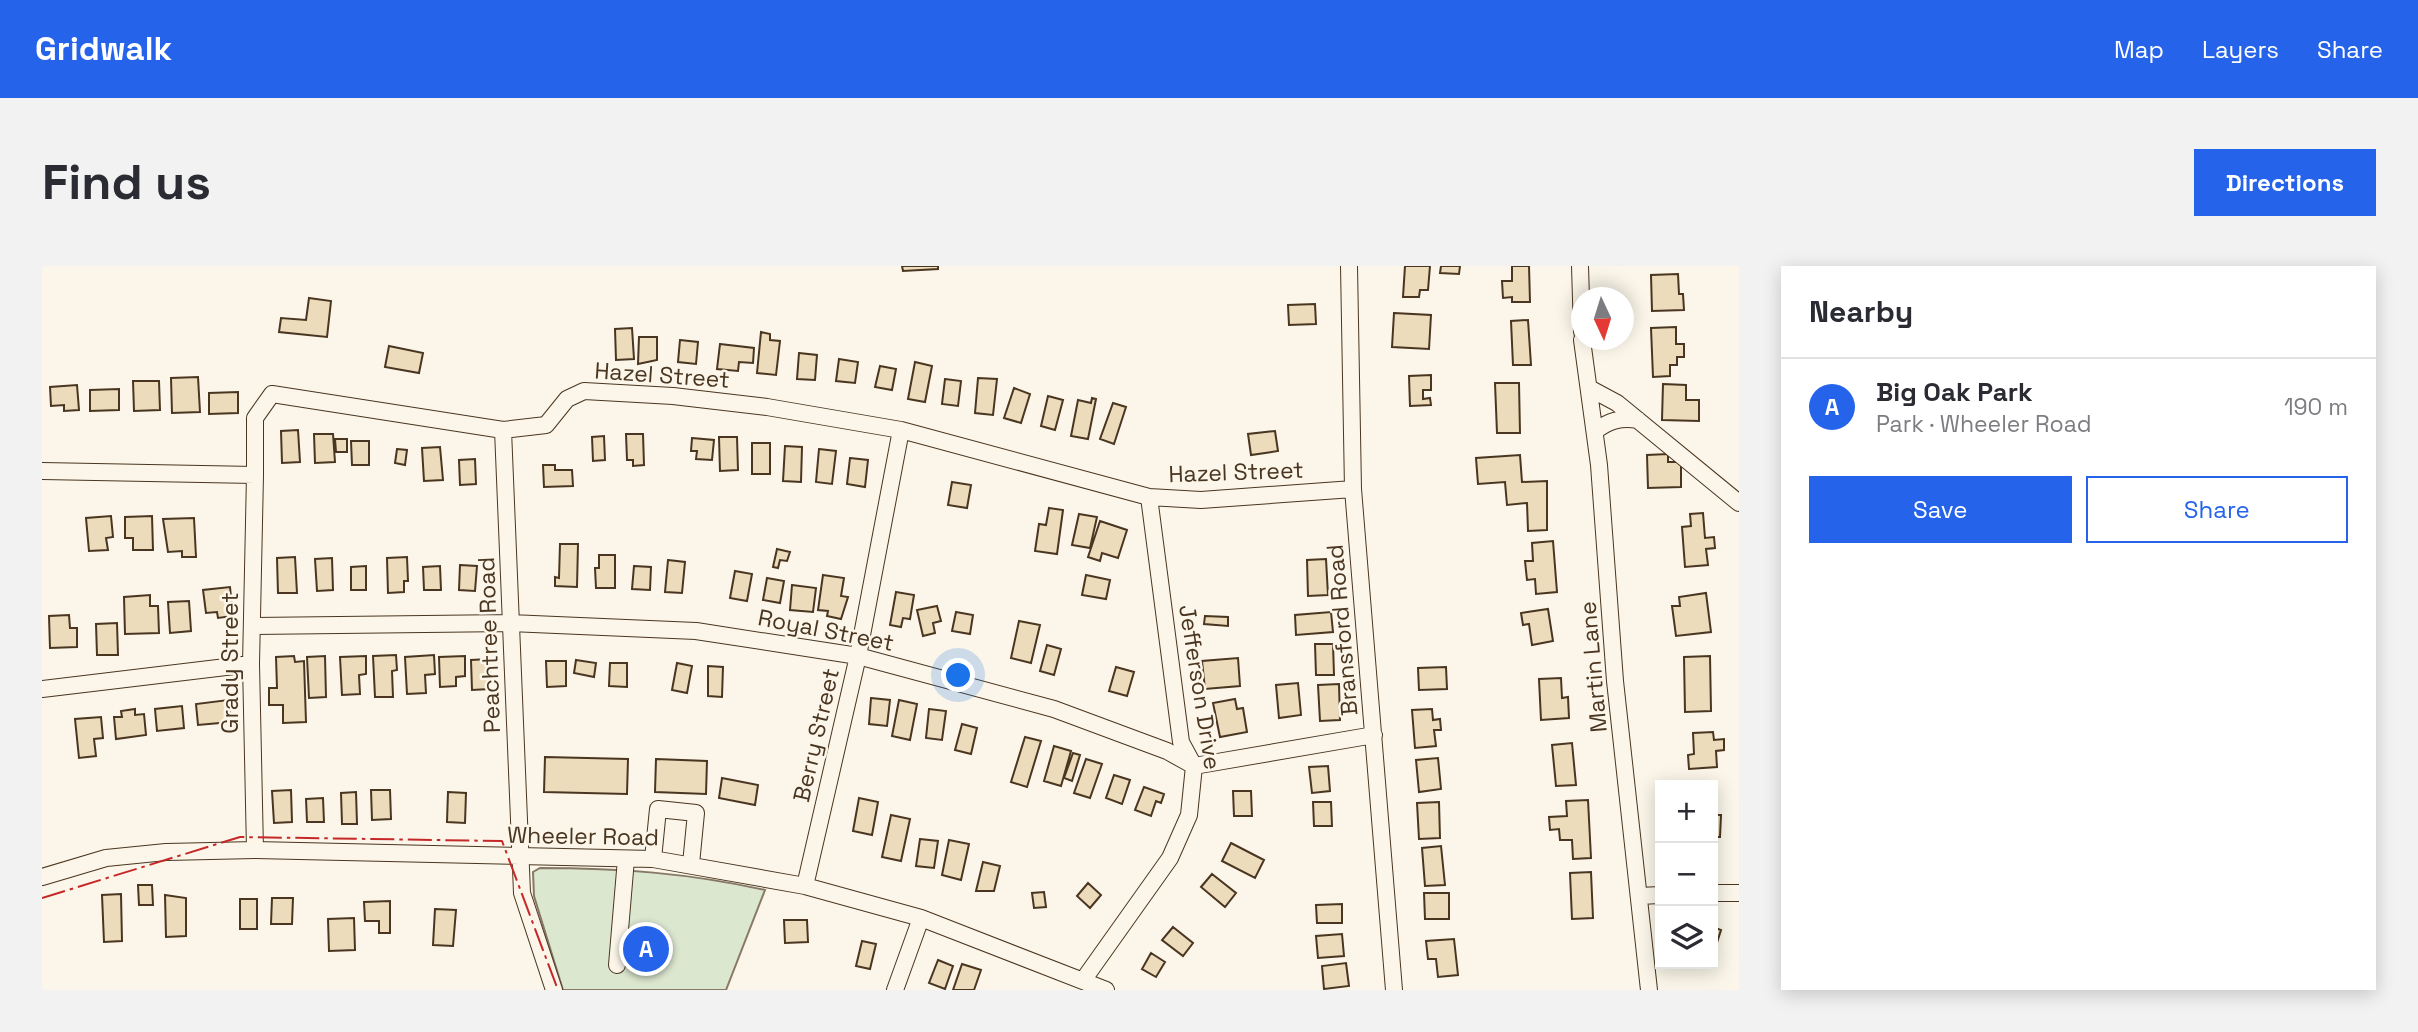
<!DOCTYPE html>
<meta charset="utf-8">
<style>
:root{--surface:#fff;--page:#f2f2f3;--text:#2b2b33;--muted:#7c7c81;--line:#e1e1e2;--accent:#2563eb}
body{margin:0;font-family:"Space Grotesk",sans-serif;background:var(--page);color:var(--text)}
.controls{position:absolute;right:21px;bottom:21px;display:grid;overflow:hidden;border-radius:0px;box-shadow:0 4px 18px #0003}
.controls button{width:63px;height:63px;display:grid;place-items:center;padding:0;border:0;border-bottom:2px solid var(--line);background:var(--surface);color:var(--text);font:35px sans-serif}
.compass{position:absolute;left:1529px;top:21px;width:63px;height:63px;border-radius:50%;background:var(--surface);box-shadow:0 4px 18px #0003;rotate:176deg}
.you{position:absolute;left:917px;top:410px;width:24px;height:24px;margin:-18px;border:5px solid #fff;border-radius:50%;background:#1a73e8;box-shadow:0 0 0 10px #1a73e833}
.badge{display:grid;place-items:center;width:46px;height:46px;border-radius:50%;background:var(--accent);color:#fff;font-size:23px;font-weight:700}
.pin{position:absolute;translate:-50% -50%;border:4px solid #fff;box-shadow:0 2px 7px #0006}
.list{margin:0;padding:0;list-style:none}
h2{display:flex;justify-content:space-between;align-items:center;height:91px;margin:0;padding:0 28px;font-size:30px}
h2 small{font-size:23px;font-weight:400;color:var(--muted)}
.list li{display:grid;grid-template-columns:46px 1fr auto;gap:21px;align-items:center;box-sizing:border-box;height:98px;padding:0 28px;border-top:2px solid var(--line)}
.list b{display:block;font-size:26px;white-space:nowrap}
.list p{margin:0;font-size:23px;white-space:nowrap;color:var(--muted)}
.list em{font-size:23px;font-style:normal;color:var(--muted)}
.actions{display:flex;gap:14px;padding:21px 28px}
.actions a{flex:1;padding:16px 0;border:2px solid var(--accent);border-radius:0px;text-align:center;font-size:24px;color:var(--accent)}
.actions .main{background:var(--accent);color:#fff}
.icon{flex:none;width:38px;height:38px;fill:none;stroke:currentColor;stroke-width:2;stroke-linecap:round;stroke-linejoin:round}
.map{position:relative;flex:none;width:1697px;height:724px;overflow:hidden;border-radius:0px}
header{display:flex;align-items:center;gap:42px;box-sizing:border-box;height:98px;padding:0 35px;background:var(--accent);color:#fff}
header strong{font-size:33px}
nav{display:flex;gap:38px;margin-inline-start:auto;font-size:24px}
.intro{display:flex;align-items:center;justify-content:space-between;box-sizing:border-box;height:168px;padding:0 42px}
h1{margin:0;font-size:49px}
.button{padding:18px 32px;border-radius:0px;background:var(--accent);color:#fff;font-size:24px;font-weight:700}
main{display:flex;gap:42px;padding:0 42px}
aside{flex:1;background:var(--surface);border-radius:0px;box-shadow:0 4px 18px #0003}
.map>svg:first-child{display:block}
</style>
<header>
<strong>Gridwalk</strong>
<nav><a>Map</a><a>Layers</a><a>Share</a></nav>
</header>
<div class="intro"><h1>Find us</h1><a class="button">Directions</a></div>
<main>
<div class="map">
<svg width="1697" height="724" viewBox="0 0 1697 724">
<rect width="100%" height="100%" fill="#fbf6e9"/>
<!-- green -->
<path fill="#dce7d0" stroke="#887966" stroke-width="2" d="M 498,602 C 577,602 646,607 723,624 L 684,724 L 521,724 L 492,630 L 491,606 Z"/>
<!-- building -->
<path fill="#ecdcbc" stroke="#4a3520" stroke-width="2" d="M 860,0 L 896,0 L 896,3 L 861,5 Z
M 1363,0 L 1388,0 L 1386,24 L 1378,24 L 1377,31 L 1361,31 Z
M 1399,0 L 1418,0 L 1417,8 L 1398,7 Z
M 1470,0 L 1487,0 L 1488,36 L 1470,36 L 1470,31 L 1461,32 L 1460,15 L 1470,15 Z
M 1636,8 L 1637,28 L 1641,28 L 1642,44 L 1610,45 L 1609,9 Z
M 267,32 L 289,35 L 285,71 L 237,66 L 239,52 L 264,54 Z
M 1273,38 L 1274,58 L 1247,59 L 1246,39 Z
M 1352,47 L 1389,49 L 1387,83 L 1350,81 Z
M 1486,54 L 1489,99 L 1471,99 L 1469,55 Z
M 1634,61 L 1634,78 L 1642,78 L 1642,91 L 1635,91 L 1635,99 L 1628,99 L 1628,110 L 1611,111 L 1609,62 Z
M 590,62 L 592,93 L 574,94 L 573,63 Z
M 719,66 L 728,68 L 728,74 L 738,75 L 734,109 L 715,107 Z
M 597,71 L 615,71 L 615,94 L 596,98 Z
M 638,74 L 656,76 L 654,98 L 636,96 Z
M 678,78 L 712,82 L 711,97 L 697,96 L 696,105 L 675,103 Z
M 347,80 L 381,87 L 377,107 L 343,101 Z
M 757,87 L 775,89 L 773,114 L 755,113 Z
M 797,93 L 816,96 L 813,117 L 794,115 Z
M 873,96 L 890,100 L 883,136 L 866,133 Z
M 838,100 L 854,103 L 850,124 L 833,121 Z
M 1389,109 L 1389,124 L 1381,124 L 1381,133 L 1388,132 L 1389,139 L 1368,140 L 1367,110 Z
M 156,111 L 158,146 L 130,147 L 129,112 Z
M 936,112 L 955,113 L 951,149 L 933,147 Z
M 903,113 L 919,115 L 916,140 L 900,138 Z
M 91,115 L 117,115 L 118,144 L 92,145 Z
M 1453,117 L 1477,117 L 1478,167 L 1455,167 Z
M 1621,118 L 1644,119 L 1644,134 L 1657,134 L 1657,155 L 1620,154 Z
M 35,119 L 37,144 L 22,145 L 22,139 L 9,140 L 8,121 Z
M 972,122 L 988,128 L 979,157 L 962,152 Z
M 77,123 L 77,144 L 48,145 L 48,124 Z
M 196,126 L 196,147 L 167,148 L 167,127 Z
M 1006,130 L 1021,134 L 1013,164 L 999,160 Z
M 1050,132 L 1054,133 L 1046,173 L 1029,170 L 1036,134 L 1049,137 Z
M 1071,137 L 1084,141 L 1072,178 L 1058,173 Z
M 256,164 L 258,196 L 240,197 L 239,165 Z
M 1233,165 L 1236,185 L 1209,189 L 1206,168 Z
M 272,168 L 291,168 L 293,196 L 273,197 Z
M 584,168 L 601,168 L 602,199 L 591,200 L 591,194 L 585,194 Z
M 562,170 L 563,194 L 551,195 L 550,171 Z
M 677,171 L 695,171 L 696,204 L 678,205 Z
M 650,172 L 672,174 L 670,194 L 654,193 L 655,185 L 649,185 Z
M 293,173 L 305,173 L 305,186 L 294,186 Z
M 309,175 L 327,175 L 327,199 L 310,199 Z
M 710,177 L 728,177 L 728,208 L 710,208 Z
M 743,180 L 760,181 L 759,216 L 741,215 Z
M 398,181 L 401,214 L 382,215 L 380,182 Z
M 355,183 L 365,184 L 363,199 L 353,197 Z
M 777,183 L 794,185 L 790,218 L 774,216 Z
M 1626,188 L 1626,196 L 1639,196 L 1639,221 L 1606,222 L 1605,189 Z
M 1478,189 L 1480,216 L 1505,215 L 1505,264 L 1486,265 L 1485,237 L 1465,239 L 1463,216 L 1436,218 L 1434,192 Z
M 808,192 L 826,194 L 823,221 L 805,218 Z
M 433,193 L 434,218 L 418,219 L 417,194 Z
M 501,199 L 513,199 L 513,204 L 530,204 L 531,220 L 502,221 Z
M 910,216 L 929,219 L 925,242 L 906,239 Z
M 1007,242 L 1021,244 L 1015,288 L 993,285 L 997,258 L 1004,259 Z
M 1661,247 L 1663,272 L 1672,271 L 1673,282 L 1664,283 L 1666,299 L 1643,301 L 1640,261 L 1649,260 L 1648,248 Z
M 1037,248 L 1055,251 L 1048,282 L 1030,279 Z
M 69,250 L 71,271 L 64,272 L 66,284 L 47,285 L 44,252 Z
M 110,250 L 111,284 L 91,284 L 91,272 L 83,272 L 83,251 Z
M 152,252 L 154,291 L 140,291 L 140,285 L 126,286 L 121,253 Z
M 1058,255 L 1085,264 L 1076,292 L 1060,287 L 1058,295 L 1046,291 Z
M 1511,275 L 1515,326 L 1494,328 L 1493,313 L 1485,314 L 1483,295 L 1491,295 L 1490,277 Z
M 518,278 L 536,278 L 535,321 L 513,320 L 513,311 L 517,312 Z
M 735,283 L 748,286 L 745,295 L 738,294 L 736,302 L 731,301 Z
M 557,289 L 573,289 L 573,322 L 554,322 L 553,302 L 557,302 Z
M 253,291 L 255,327 L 236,327 L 235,292 Z
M 365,291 L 366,315 L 362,315 L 362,326 L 346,327 L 345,292 Z
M 290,292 L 291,324 L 275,325 L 273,293 Z
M 1284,293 L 1286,329 L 1266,330 L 1265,294 Z
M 626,294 L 643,296 L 640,327 L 623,326 Z
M 418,299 L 435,300 L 433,325 L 417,324 Z
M 324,300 L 324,324 L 309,324 L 309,301 Z
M 398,300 L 399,324 L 382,324 L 381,301 Z
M 592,300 L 609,301 L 608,324 L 590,323 Z
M 693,305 L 710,308 L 705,335 L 688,332 Z
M 781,309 L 802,312 L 799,330 L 806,331 L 799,353 L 785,350 L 786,345 L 776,344 Z
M 1044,309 L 1068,314 L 1064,333 L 1040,329 Z
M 725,312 L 742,315 L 738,337 L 721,334 Z
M 750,319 L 774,322 L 771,346 L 748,344 Z
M 188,321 L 191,350 L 176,352 L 175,346 L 164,347 L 161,324 Z
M 854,326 L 872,329 L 868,353 L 861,352 L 859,361 L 848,359 Z
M 1664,327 L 1669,366 L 1634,370 L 1630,340 L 1638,340 L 1637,331 Z
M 108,329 L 108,340 L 116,340 L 117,367 L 83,368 L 82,331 Z
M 147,335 L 149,365 L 128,367 L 126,336 Z
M 895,340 L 899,355 L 891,357 L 893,367 L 881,370 L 875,344 Z
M 1506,343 L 1511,375 L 1490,379 L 1487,358 L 1481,359 L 1479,347 Z
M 914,346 L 931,349 L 928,368 L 910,365 Z
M 1289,346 L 1291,366 L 1254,369 L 1253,349 Z
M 27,349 L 28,362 L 35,362 L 35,381 L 8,382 L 7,350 Z
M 1163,350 L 1186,351 L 1186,360 L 1162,358 Z
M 977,355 L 998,359 L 989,397 L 969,392 Z
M 75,357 L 76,389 L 55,389 L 54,358 Z
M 1273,378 L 1291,378 L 1292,409 L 1274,409 Z
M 1005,379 L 1019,383 L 1012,409 L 998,405 Z
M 354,389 L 355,404 L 350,405 L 351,431 L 333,431 L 331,390 Z
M 392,389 L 393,408 L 383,409 L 384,427 L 365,428 L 363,391 Z
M 252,390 L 253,396 L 262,395 L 264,456 L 241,457 L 241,439 L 227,439 L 227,422 L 235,422 L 234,391 Z
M 283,390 L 284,431 L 267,432 L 265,391 Z
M 324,390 L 324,408 L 317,409 L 318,428 L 300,429 L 298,391 Z
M 423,390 L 423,410 L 414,411 L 414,420 L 398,421 L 397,391 Z
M 1668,390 L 1669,445 L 1643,446 L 1642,391 Z
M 1196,392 L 1198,420 L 1163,423 L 1160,395 Z
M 447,393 L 448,423 L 430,424 L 429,394 Z
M 534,394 L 554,397 L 552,411 L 532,407 Z
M 504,395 L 524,395 L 524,420 L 505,421 Z
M 568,397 L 585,397 L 585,421 L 567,420 Z
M 635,397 L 650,400 L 645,427 L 630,424 Z
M 666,400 L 681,401 L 680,431 L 666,430 Z
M 1074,401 L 1092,406 L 1085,430 L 1067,425 Z
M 1404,401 L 1405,423 L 1377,424 L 1376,402 Z
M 1519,412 L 1520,432 L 1526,431 L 1527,452 L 1499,454 L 1497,413 Z
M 1256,417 L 1259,449 L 1237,452 L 1234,419 Z
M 1297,418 L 1298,454 L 1278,455 L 1276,419 Z
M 829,432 L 848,434 L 845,460 L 827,458 Z
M 1193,433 L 1195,443 L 1201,442 L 1205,466 L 1178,471 L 1171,437 Z
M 186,434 L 189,456 L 156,459 L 154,438 Z
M 857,434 L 875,438 L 868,474 L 850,470 Z
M 140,440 L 142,462 L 115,465 L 113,443 Z
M 93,443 L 93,449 L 102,448 L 104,469 L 74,473 L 72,451 L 80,451 L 79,445 Z
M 887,443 L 904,445 L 900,474 L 884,472 Z
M 1390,443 L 1391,454 L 1398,453 L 1399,464 L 1392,464 L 1394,480 L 1373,482 L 1370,444 Z
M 59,451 L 61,472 L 52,473 L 54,490 L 37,492 L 33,453 Z
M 920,458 L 935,462 L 929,488 L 913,484 Z
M 1671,466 L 1672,474 L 1682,473 L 1682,484 L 1674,485 L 1675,501 L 1647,503 L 1646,489 L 1652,488 L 1651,467 Z
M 983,471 L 999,475 L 985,521 L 969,516 Z
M 1530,477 L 1534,519 L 1514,520 L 1510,479 Z
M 1012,480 L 1029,485 L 1019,520 L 1002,515 Z
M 1031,487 L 1038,489 L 1030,515 L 1022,512 Z
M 503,491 L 586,493 L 585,528 L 502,526 Z
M 1396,492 L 1399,523 L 1377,526 L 1374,494 Z
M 614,493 L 665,495 L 664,528 L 613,526 Z
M 1044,493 L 1060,498 L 1048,532 L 1032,527 Z
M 1286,500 L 1288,525 L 1270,527 L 1267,501 Z
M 1072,509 L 1088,514 L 1080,538 L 1064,532 Z
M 680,512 L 716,519 L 713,539 L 677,532 Z
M 1102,521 L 1122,528 L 1119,537 L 1114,535 L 1109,550 L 1093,544 Z
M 249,524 L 250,556 L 232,557 L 230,525 Z
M 329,524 L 348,524 L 349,553 L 330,554 Z
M 1191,525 L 1209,525 L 1210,550 L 1192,550 Z
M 314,526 L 315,558 L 300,558 L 299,527 Z
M 406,526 L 424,527 L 423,557 L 405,556 Z
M 281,532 L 282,556 L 265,556 L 264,533 Z
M 817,532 L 836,536 L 830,569 L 811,565 Z
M 1546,534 L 1549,592 L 1531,593 L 1530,574 L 1518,574 L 1517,563 L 1508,564 L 1507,551 L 1525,550 L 1524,535 Z
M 1271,536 L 1289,536 L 1290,560 L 1272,560 Z
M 1397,536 L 1398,572 L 1377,573 L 1375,537 Z
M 849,549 L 868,553 L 859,595 L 840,591 Z
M 1671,549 L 1679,549 L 1678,571 L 1671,571 Z
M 878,573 L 896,575 L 892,602 L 874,600 Z
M 907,574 L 927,578 L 919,614 L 900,609 Z
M 1189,577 L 1222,594 L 1213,612 L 1180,595 Z
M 1399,580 L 1403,619 L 1383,620 L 1380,582 Z
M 941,596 L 958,600 L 952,625 L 934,625 Z
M 1549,606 L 1551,652 L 1530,653 L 1528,607 Z
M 1170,608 L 1194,627 L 1183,641 L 1159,621 Z
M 1046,617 L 1059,629 L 1048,642 L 1035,630 Z
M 96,619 L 110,619 L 111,639 L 97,639 Z
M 1002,626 L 1004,641 L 992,642 L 990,627 Z
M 1382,627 L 1407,627 L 1407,653 L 1383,653 Z
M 79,628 L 80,675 L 62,676 L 60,629 Z
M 123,629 L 144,632 L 144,670 L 124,671 Z
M 230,632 L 251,632 L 250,658 L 229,658 Z
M 198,633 L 215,633 L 215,663 L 198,663 Z
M 348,635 L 348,667 L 337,667 L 337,655 L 323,655 L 322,636 Z
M 1300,638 L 1300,657 L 1275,657 L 1274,639 Z
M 393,643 L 414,644 L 411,680 L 391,679 Z
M 312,652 L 313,684 L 287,685 L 286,653 Z
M 742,654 L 765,654 L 766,676 L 743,677 Z
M 1131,661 L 1151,677 L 1141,690 L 1120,674 Z
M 1671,661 L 1679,664 L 1671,689 Z
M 1300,668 L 1302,690 L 1276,692 L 1274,670 Z
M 1412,673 L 1416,709 L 1396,711 L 1394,693 L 1386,693 L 1384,675 Z
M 820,675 L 834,678 L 828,703 L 814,700 Z
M 1109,687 L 1123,696 L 1114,711 L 1100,703 Z
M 896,694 L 911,700 L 903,723 L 887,717 Z
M 1304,697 L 1307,720 L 1282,723 L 1280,700 Z
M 920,698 L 939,704 L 932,724 L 911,724 Z"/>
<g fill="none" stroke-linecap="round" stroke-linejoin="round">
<defs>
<path id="minor" d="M 1307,0 L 1311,223 L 1352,724
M 1538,0 L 1540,66
M 1540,74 L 1557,199 L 1573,415 L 1607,724
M 1547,122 L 1575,137 L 1697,237
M 461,164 L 480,627 L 512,724
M 1553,165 C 1567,155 1578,151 1596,154
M 0,205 L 213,209 L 213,152 L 230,128 L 461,164 L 504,159 L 525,133 L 542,125 L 631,130 L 725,141 L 859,164 L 1107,231 L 1159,234 L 1311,223
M 213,209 L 209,398 L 213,584
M 210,360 L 468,357 L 654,365 L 816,390 L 1012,443 L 1125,485 L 1152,500 L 1332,469
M 0,423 L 209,398
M 611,593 L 616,543 L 654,547 L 649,598
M 0,611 L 64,592 L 124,586 L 213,584 L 611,593 L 763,620 L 879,652 L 1064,724
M 763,620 L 816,390 L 859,164
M 1671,627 L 1697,627
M 1598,630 L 1618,629
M 575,699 L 584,593
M 1042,713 L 1128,592 L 1147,549 L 1152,500 L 1139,476 L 1107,231
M 853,724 L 879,652"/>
</defs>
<!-- minor casing -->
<use href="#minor" stroke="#4a3520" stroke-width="18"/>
<!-- minor -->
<use href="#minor" stroke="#fbf6e9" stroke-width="16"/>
<!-- power -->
<path stroke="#c62828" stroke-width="2" stroke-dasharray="24 5 3.5 5" stroke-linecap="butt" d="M 0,632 L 198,571 L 460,575 L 516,724"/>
</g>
<g text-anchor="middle" stroke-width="5" stroke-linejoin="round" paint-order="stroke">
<!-- street labels -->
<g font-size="23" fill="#4a3520" stroke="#fbf6e9">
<text transform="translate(620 109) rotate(4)" y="8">Hazel Street</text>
<text transform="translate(1194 206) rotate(-2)" y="8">Hazel Street</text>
<text transform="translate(784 364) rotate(11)" y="8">Royal Street</text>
<text transform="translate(1300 364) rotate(-95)" y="8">Bransford Road</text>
<text transform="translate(447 379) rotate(-92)" y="8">Peachtree Road</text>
<text transform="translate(188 397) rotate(-90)" y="8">Grady Street</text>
<text transform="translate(1551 401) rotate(-95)" y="8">Martin Lane</text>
<text transform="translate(1158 421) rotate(81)" y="8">Jefferson Drive</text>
<text transform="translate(774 469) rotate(-77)" y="8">Berry Street</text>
<text transform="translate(541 570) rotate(1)" y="8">Wheeler Road</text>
</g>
</g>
</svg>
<div class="controls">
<button>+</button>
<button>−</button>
<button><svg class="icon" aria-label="layers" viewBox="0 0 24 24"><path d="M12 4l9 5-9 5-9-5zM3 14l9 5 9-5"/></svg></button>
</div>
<svg class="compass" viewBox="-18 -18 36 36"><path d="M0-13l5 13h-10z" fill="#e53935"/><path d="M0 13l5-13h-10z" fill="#7c7c81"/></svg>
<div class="you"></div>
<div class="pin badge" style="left:604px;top:683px">A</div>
</div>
<aside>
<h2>Nearby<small></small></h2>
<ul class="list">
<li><span class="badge">A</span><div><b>Big Oak Park</b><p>Park · Wheeler Road</p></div><em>190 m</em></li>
</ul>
<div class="actions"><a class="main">Save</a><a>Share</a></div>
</aside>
</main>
